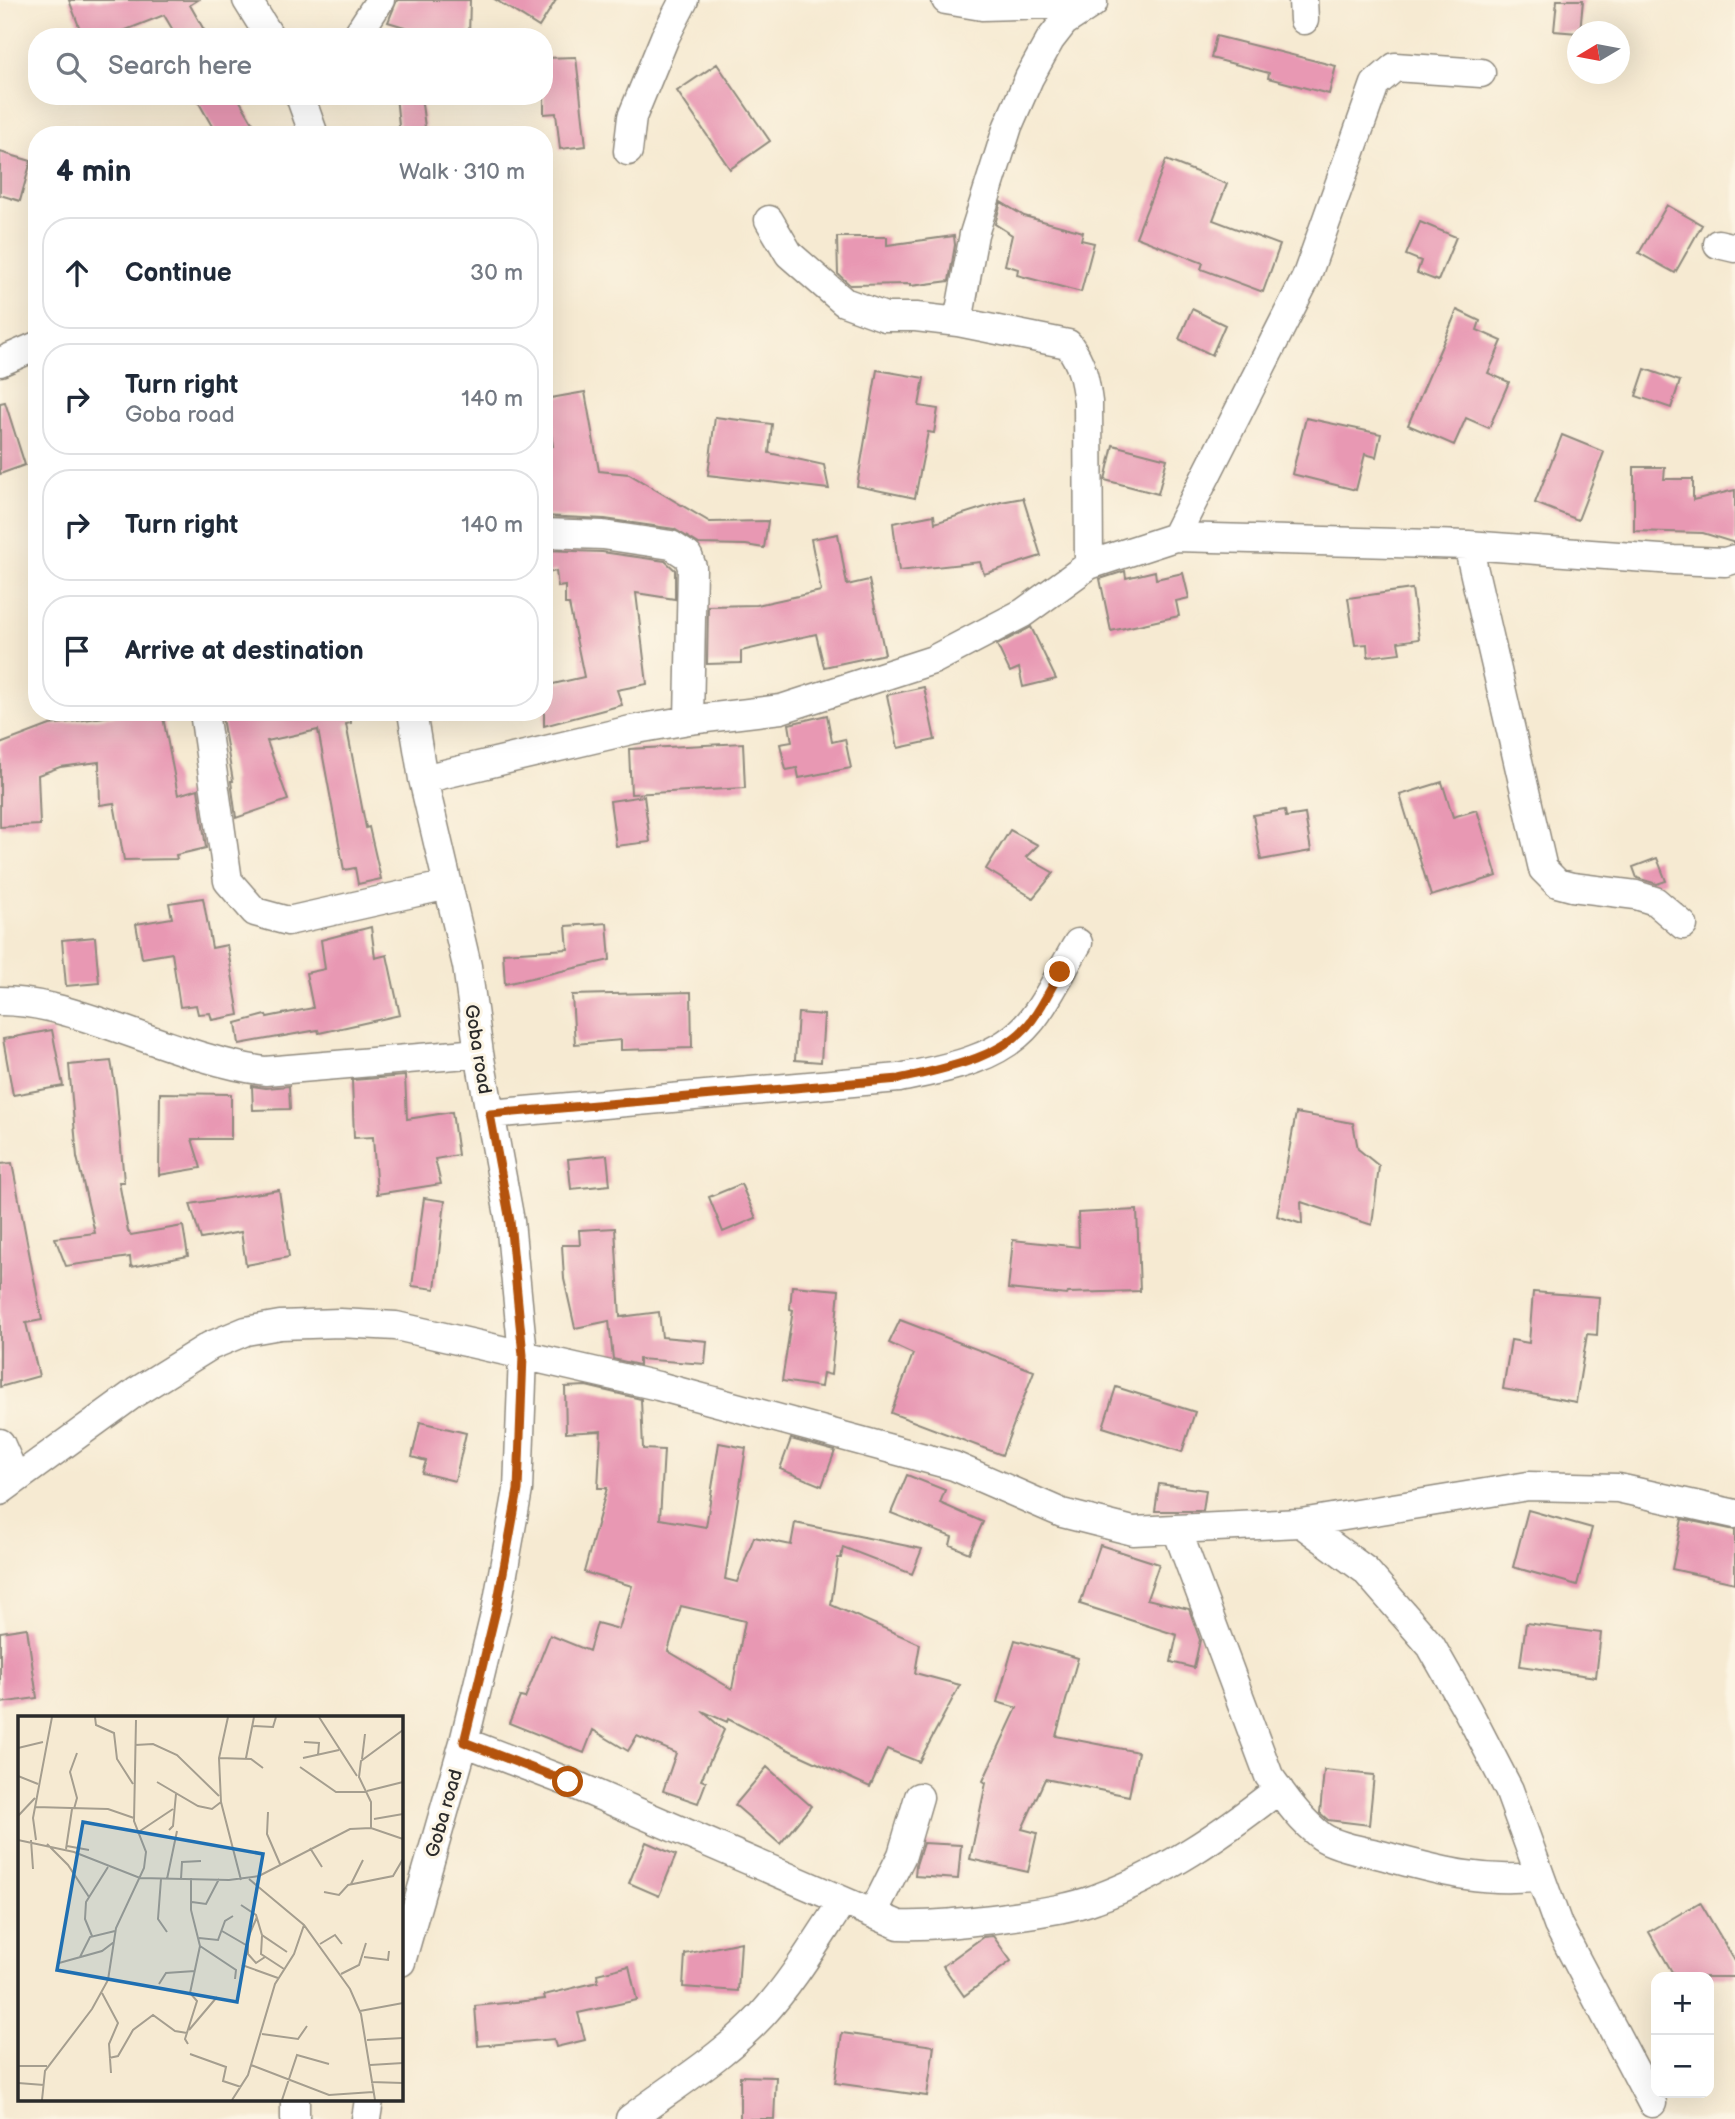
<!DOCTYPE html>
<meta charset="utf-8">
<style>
:root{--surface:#fff;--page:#f6f6f7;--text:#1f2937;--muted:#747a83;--line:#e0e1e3}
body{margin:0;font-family:"Balsamiq Sans",sans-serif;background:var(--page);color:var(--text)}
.controls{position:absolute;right:21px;bottom:21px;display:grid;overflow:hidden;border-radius:14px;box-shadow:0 7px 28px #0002}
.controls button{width:63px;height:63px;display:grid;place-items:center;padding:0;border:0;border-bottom:2px solid var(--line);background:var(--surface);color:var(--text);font:35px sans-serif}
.compass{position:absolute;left:1567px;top:21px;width:63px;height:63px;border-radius:50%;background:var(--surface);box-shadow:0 7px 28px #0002;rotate:260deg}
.stop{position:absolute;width:21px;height:21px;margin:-16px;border:5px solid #b45309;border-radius:50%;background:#fff}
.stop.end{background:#b45309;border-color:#fff;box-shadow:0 2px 7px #0008}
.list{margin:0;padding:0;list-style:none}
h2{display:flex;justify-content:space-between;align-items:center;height:91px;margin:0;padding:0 28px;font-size:30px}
h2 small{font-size:23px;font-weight:400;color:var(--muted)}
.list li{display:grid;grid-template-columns:46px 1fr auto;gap:21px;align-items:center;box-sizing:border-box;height:112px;margin:0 14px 14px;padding:0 14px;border:2px solid var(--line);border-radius:28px}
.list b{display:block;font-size:26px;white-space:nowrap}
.list p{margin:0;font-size:23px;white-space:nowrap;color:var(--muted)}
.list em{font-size:23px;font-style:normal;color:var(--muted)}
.icon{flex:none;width:38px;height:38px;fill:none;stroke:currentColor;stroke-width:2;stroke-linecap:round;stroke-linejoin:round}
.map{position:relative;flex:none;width:1735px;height:2119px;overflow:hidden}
.search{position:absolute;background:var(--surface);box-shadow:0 7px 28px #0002;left:28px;top:28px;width:525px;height:77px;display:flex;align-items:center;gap:18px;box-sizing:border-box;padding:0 24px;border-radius:28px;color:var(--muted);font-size:26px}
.panel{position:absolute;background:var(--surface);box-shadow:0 7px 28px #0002;left:28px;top:126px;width:525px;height:595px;border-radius:28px}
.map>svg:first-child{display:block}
</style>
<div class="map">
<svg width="1735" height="2119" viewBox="0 0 1735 2119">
<rect width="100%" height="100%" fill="#fcf5e5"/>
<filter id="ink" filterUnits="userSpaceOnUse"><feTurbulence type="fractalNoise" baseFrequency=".0143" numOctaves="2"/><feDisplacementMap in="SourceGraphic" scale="14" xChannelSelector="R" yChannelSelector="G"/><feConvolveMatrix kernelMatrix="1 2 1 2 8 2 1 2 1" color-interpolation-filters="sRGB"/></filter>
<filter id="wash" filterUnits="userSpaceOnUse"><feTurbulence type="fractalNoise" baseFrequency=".00686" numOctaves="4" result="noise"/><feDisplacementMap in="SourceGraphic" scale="28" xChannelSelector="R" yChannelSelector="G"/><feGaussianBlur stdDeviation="1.57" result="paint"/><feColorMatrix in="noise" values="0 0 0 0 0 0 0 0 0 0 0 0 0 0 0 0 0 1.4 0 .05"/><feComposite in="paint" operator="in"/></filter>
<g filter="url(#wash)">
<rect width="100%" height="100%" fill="#f6ead2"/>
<g id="blocks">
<!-- building -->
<path fill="#e898b3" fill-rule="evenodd" d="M 69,0 L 198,0 L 190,5 L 208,37 L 177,37 L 164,15 L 108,37 L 83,37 Z
M 397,0 L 470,0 L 469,37 L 425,36 L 425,33 L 388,22 Z
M 496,0 L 556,0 L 539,27 Z
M 1557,0 L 1583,0 L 1580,32 L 1578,33 L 1554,31 Z
M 1216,36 L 1336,66 L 1329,94 L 1268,78 L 1269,73 L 1211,58 Z
M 576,57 L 586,146 L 560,149 L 556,113 L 544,114 L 544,58 Z
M 717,64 L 770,141 L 730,169 L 677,91 Z
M 195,96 L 237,96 L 260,135 L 217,135 Z
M 396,96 L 421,96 L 426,135 L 400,135 Z
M 0,152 L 31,161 L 20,201 L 0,195 Z
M 1166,160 L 1227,184 L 1213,220 L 1280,245 L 1263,292 L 1201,269 L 1203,263 L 1136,237 Z
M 1001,202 L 1024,216 L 1083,232 L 1081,240 L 1094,243 L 1081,292 L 1017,275 L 1018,269 L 1005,265 L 1012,235 L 995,224 Z
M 1667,205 L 1702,225 L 1675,273 L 1639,253 Z
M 1420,222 L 1456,237 L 1438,281 L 1417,273 L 1421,261 L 1406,255 Z
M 954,236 L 955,245 L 949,281 L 910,286 L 910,284 L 850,285 L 838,274 L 837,237 L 887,237 L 887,245 Z
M 1192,309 L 1225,325 L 1212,355 L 1179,339 Z
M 1457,310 L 1480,321 L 1477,330 L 1502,341 L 1488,373 L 1509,382 L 1489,428 L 1466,418 L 1454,445 L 1408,425 Z
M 1645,369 L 1680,381 L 1671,408 L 1636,396 Z
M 877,370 L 924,378 L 919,406 L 938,409 L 934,433 L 928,432 L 915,498 L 857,486 Z
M 585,392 L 599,471 L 629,474 L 710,522 L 768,521 L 764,548 L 746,545 L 699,544 L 674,529 L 605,519 L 544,516 L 544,446 L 553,446 L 545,399 Z
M 5,402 L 25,465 L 0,474 L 0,403 Z
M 715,417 L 772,424 L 769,453 L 824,465 L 829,489 L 708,475 Z
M 1306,418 L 1381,434 L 1376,457 L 1365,454 L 1356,490 L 1292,474 Z
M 1562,435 L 1604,452 L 1578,520 L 1535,503 Z
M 1113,445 L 1167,459 L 1158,494 L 1105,480 Z
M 1634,467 L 1665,467 L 1664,479 L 1693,479 L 1693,500 L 1735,490 L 1735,543 L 1703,533 L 1634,531 Z
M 1023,498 L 1041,556 L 984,574 L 980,562 L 899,571 L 893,523 L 934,515 L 935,523 L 1001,502 Z
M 838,534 L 847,585 L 869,580 L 885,654 L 824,667 L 816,634 L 741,651 L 741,663 L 707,664 L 708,606 L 757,605 L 821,591 L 811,539 Z
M 544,550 L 602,552 L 665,561 L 675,570 L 675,599 L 636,593 L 647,684 L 617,690 L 622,705 L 544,726 L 544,686 L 584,677 L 569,604 L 565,604 L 565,586 L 558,587 L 556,571 L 544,574 Z
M 1125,571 L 1126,578 L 1155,571 L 1156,579 L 1183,573 L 1189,598 L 1176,601 L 1179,616 L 1111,631 L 1100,579 Z
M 1412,589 L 1419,639 L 1398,642 L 1400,653 L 1368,657 L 1367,644 L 1355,645 L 1348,598 Z
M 1031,627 L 1056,679 L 1023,687 L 1019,668 L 1010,672 L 997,645 Z
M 924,687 L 935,740 L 898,748 L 887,695 Z
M 138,712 L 162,712 L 178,795 L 198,789 L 206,848 L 176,855 L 177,859 L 124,860 L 114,803 L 100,805 L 99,762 L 60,767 L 38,775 L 40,825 L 0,827 L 0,744 L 50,725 Z
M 221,712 L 350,712 L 351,723 L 346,724 L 366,828 L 369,827 L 381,879 L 358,884 L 355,868 L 344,870 L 318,730 L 267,741 L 288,800 L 236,818 L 231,781 L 233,781 Z
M 827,715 L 832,742 L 845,739 L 851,768 L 799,778 L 797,768 L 786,770 L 780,744 L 792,742 L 789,724 Z
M 743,743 L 745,788 L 631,794 L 629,749 Z
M 1442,782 L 1453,817 L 1477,810 L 1497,876 L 1431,896 L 1400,795 Z
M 644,796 L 650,842 L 616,846 L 610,801 Z
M 1285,810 L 1286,817 L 1305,814 L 1311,851 L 1261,860 L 1253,815 Z
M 1010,830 L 1038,845 L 1026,857 L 1054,873 L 1033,898 L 986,869 Z
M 1657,858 L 1666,881 L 1657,884 L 1637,878 L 1633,867 Z
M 203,898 L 212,948 L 227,945 L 239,1015 L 212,1020 L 210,1013 L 198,1014 L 196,1005 L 180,1007 L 172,953 L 142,958 L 136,924 L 172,918 L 169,903 Z
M 607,923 L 610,960 L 505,984 L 503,953 L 568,949 L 566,926 Z
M 371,927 L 375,958 L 387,955 L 400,1015 L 319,1033 L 318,1030 L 239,1044 L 236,1023 L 266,1015 L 267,1017 L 313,1008 L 306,973 L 325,969 L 321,940 Z
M 95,937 L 99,983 L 66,986 L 62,940 Z
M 691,992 L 692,1048 L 621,1050 L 621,1040 L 575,1044 L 572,995 Z
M 798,1013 L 824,1015 L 821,1062 L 795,1060 Z
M 52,1030 L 63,1086 L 13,1095 L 3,1039 Z
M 111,1061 L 116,1090 L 124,1182 L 119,1182 L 128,1231 L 131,1235 L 183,1226 L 188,1256 L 131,1267 L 130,1257 L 66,1266 L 55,1238 L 95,1233 L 77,1157 L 69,1065 Z
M 405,1076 L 407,1119 L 452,1112 L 458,1155 L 435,1159 L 441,1184 L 377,1194 L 373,1137 L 354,1138 L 352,1080 Z
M 252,1086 L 266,1088 L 289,1086 L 290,1109 L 253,1110 Z
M 160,1093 L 231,1094 L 231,1139 L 192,1139 L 201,1168 L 159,1175 Z
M 1296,1113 L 1353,1123 L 1358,1149 L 1379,1166 L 1372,1225 L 1301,1202 L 1302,1224 L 1277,1216 Z
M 607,1155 L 610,1185 L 571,1189 L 568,1159 Z
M 12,1163 L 42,1320 L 26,1323 L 39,1376 L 0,1387 L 0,1164 Z
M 741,1184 L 756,1218 L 723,1232 L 709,1197 Z
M 279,1190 L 289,1257 L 246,1265 L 241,1232 L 201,1239 L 190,1204 Z
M 424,1198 L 445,1201 L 435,1289 L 412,1286 Z
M 1137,1210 L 1140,1291 L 1068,1293 L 1067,1295 L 1008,1289 L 1013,1240 L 1079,1247 L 1078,1213 Z
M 615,1228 L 620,1317 L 659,1312 L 662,1337 L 707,1341 L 705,1364 L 639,1359 L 639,1365 L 613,1359 L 609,1321 L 575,1328 L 564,1279 L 562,1245 L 580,1245 L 579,1230 Z
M 792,1286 L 839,1290 L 831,1375 L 823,1373 L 821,1387 L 782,1381 L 793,1310 L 790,1309 Z
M 1533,1292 L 1599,1297 L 1597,1335 L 1587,1334 L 1576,1402 L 1503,1389 L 1511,1340 L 1529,1343 Z
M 900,1320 L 1034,1371 L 1002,1455 L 891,1413 L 913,1354 L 889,1343 Z
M 586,1386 L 641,1399 L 643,1449 L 664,1450 L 660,1519 L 706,1527 L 719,1443 L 746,1448 L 725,1579 L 737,1582 L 754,1537 L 791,1545 L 795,1523 L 922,1549 L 912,1574 L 843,1547 L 841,1558 L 838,1558 L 831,1605 L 920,1644 L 915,1673 L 960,1685 L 919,1762 L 887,1749 L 870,1787 L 793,1752 L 728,1719 L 727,1722 L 702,1711 L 724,1730 L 701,1780 L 706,1782 L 698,1803 L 663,1791 L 676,1753 L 637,1736 L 628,1751 L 593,1730 L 584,1753 L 509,1723 L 520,1697 L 525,1698 L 550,1635 L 589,1651 L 597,1623 L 619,1629 L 632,1586 L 584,1572 L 607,1488 L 598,1488 L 601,1431 L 566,1433 L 565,1387 ZM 681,1606 L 745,1621 L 732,1689 L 668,1651 Z
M 1116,1387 L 1195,1412 L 1182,1452 L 1103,1427 Z
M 420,1422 L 466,1433 L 455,1481 L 422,1473 L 426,1461 L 412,1457 Z
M 791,1439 L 835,1451 L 822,1486 L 780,1469 Z
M 907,1475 L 945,1490 L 940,1503 L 983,1522 L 969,1553 L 950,1545 L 952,1537 L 891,1513 Z
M 1159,1484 L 1206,1490 L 1203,1511 L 1155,1511 Z
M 1528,1510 L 1592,1528 L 1577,1585 L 1513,1567 Z
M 1682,1519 L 1735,1530 L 1735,1583 L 1672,1569 Z
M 1100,1545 L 1159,1564 L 1147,1599 L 1189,1609 L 1200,1640 L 1194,1668 L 1171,1662 L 1177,1635 L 1080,1604 Z
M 1526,1623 L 1601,1633 L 1596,1677 L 1520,1666 Z
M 27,1628 L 37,1698 L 0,1703 L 0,1632 Z
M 1015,1640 L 1078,1658 L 1056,1736 L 1138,1752 L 1129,1796 L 1045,1779 L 1022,1829 L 1037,1833 L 1028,1872 L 970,1859 L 986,1783 L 983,1781 L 1017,1708 L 997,1702 Z
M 767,1767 L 811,1806 L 780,1844 L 735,1805 Z
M 1324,1770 L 1374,1775 L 1369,1825 L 1328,1820 L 1320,1813 Z
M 646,1842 L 676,1855 L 659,1896 L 629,1883 Z
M 923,1843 L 961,1845 L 958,1879 L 915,1876 L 916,1865 Z
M 1700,1902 L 1735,1961 L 1735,1977 L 1675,1977 L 1649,1932 Z
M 993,1936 L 1011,1961 L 964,1996 L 943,1966 L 983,1937 Z
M 741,1942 L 738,1991 L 683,1987 L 685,1954 Z
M 629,1966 L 637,2000 L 578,2013 L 585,2040 L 556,2047 L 554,2039 L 478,2046 L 475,2006 L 545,1999 L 544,1995 L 598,1982 L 597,1974 Z
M 842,2033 L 934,2046 L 927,2096 L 835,2083 Z
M 740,2076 L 776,2077 L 774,2119 L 740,2119 Z"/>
</g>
</g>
<g filter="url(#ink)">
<use href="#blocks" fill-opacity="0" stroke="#908a7e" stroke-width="2"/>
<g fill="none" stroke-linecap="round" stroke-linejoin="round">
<defs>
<path id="minor" d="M 247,0 L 270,37
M 946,0 L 982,6 L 1093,3
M 1303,0 L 1304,20
M 356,37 L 380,0
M 300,96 L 314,135
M 628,151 L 632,117 L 665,37 L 684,0
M 769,220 L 789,254 L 844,302 L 885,317 L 916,317 L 958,322 L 1068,344 C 1082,363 1085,379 1088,402 L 1089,565
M 1718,244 L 1735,248
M 958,322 L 974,234 L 1008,126 L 1029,78 L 1050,40 L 1064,22 L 1093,3
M 0,362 L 37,346
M 544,533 L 603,535 L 671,545 L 688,556 L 692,567 L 689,720
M 1175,537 L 1306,278 L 1375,84 L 1395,67 L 1481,73
M 1468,545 L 1543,869 L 1557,883 L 1572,887 L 1636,895 L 1655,901 L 1683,925
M 204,712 L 228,881 L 255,912 L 288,921 L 448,885
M 423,779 L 631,730 L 689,720 L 781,709 L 933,660 L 1023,613 L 1089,565 L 1175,537 L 1468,545 L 1674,560 L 1725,562 L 1735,559
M 0,1001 C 35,1001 67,1011 100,1022 C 154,1040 209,1063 265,1071 L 479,1053
M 490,1114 L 899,1078 C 944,1069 999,1060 1030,1022 C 1048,1001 1063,967 1078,943
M 0,1443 L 16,1479
M 0,1491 L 136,1392 L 210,1346 L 246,1331 L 280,1325 L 340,1323 L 396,1326 L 658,1386 L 954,1466 L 1062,1513 L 1133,1531 L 1301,1523 L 1528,1486 L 1618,1488 L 1735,1514
M 1301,1523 L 1365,1570 L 1431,1646 L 1468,1711 L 1509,1790 L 1558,1925 L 1652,2103
M 1177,1530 L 1269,1776 C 1285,1798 1299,1819 1321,1836 C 1333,1845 1362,1851 1377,1854 C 1434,1869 1480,1884 1540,1876
M 464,1742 L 568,1782 L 899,1925 C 934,1926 967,1922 1001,1918 C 1032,1913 1066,1910 1095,1899 C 1163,1875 1223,1833 1279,1789
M 873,1913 L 902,1855 L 919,1797
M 401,1962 L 464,1742 L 497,1606 L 518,1490 L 523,1355 L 510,1221 L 479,1053 L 467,966 L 423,779 L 412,712
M 295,2100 L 295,2119
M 366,2119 L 369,2100
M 630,2119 C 674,2086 724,2056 762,2015 C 793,1981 817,1940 843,1901"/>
</defs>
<!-- minor casing -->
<use href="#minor" stroke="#908a7e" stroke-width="31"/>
<!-- minor -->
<use href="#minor" stroke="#fff" stroke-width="28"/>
</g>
</g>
<g fill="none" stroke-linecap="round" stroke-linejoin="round" filter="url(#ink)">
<!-- route -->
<path stroke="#b45309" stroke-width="9" d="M 568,1782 L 464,1742 L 497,1606 L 518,1490 L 523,1355 L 510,1221 L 490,1114 L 899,1079 C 943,1069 1004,1058 1032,1020 C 1043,1005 1051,988 1060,972"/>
</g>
<g text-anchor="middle" stroke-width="6" stroke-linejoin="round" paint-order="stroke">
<!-- street labels -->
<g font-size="19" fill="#2b2b2b" stroke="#fcf5e5">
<text transform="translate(479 1049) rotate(81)" y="7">Goba road</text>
<text transform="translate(443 1813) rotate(-74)" y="7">Goba road</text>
</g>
</g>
<!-- overview -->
<g transform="translate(18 1716)">
<rect width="385" height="385" fill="#f6ead2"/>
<path fill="none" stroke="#a59e8f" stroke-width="2" d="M 77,1 L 78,9 L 96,17 L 99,43 L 115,68M 210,1 L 201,42 L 203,86 L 223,164M 301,1 L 339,60M 235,10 L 255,11 L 258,1M 286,26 L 301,27 L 300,39M 117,29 L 135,28 L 159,39 L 201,80M 0,32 L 25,26M 201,42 L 233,43 L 245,52M 228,42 L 236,1M 285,42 L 321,34M 344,43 L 347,18M 282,51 L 318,76 L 349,76M 0,60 L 20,68M 139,66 L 180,90 L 194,93 L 203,86M 349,75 L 385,66M 17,91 L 90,93 L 116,102M 56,93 L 59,82 L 52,56 L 59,37M 250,96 L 249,118 L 262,148M 0,100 L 17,82M 356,103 L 385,98M 353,112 L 353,86 L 341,61 L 343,45 L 385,14M 151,114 L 155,110 L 158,78M 119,117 L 155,93M 0,124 L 56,136 L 122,162 L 211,164 L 241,160 L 332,113 L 353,112 L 385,123M 13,124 L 15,153M 18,124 L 15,102 L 34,1M 29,128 L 50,149 L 71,181M 49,130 L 71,134M 292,132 L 304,151M 48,133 L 54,93M 143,163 L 140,203 L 149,216M 149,163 L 159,115M 163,163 L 164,146 L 183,145M 231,163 L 286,209 L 332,273 L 343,298 L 357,384M 333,168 L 345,144M 306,176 L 321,179 L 330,169 L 375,160 L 385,143M 174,186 L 188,188 L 201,163M 223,189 L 238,199 L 244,219 L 269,236M 239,201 L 230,222 L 230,238 L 238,247 L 247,241M 204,215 L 228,229M 74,220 L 67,203 L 68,186 L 90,151M 244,220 L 243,238 L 266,253M 181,222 L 200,224 L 207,205 L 215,200M 302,228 L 317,219 L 324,228M 182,230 L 218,254 L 217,263M 62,241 L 72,221 L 97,215M 346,241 L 370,244 L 371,235M 41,247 L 84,235 L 96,226M 224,249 L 260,262M 323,258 L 341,249 L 348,227M 141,268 L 148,257 L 177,255M 84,277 L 100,307 L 91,328 L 93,357M 342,295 L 385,287M 171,314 L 199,281M 244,318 L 280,323 L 289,310M 349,324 L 385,322M 170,328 L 167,323 L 179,285 L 172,277 L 182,230 L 173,194 L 173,162M 172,338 L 208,351 L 205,365 L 223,371M 91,342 L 100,340 L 115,314 L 135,299 L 157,315 L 169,317M 233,349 L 311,379 L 355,376M 352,349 L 385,347M 0,350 L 29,350M 353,366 L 385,367M 0,367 L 26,369M 24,384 L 27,355 L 74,293 L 90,264 L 98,212 L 126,152 L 128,136 L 116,105 L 118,4M 214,384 L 230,359 L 257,268 L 276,238 L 286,209M 264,384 L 279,339 L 311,348"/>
<path fill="#1f6fb2" fill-opacity="0.15" stroke="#1f6fb2" stroke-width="3.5" d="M 65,106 L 245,138 L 219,286 L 39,254 Z"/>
<rect width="385" height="385" fill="none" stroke="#2b2b2b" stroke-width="3.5"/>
</g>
</svg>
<div class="controls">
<button>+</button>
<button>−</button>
</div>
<svg class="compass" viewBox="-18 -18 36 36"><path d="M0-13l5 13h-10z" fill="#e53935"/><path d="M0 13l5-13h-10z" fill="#747a83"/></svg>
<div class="stop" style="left:568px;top:1782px"></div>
<div class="stop end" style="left:1060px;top:972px"></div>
<div class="search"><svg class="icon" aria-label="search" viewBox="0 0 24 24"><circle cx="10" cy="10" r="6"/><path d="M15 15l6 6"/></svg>Search here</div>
<section class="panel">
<h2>4 min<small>Walk · 310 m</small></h2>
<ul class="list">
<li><svg class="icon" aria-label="ahead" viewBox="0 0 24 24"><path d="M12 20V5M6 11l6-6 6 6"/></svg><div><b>Continue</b></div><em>30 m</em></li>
<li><svg class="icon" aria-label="right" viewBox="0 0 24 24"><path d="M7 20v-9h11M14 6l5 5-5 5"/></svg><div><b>Turn right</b><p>Goba road</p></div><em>140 m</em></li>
<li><svg class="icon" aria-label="right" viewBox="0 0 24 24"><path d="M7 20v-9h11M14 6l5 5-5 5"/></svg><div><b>Turn right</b></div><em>140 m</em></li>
<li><svg class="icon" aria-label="arrive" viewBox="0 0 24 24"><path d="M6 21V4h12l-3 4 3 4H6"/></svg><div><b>Arrive at destination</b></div></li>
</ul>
</section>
</div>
